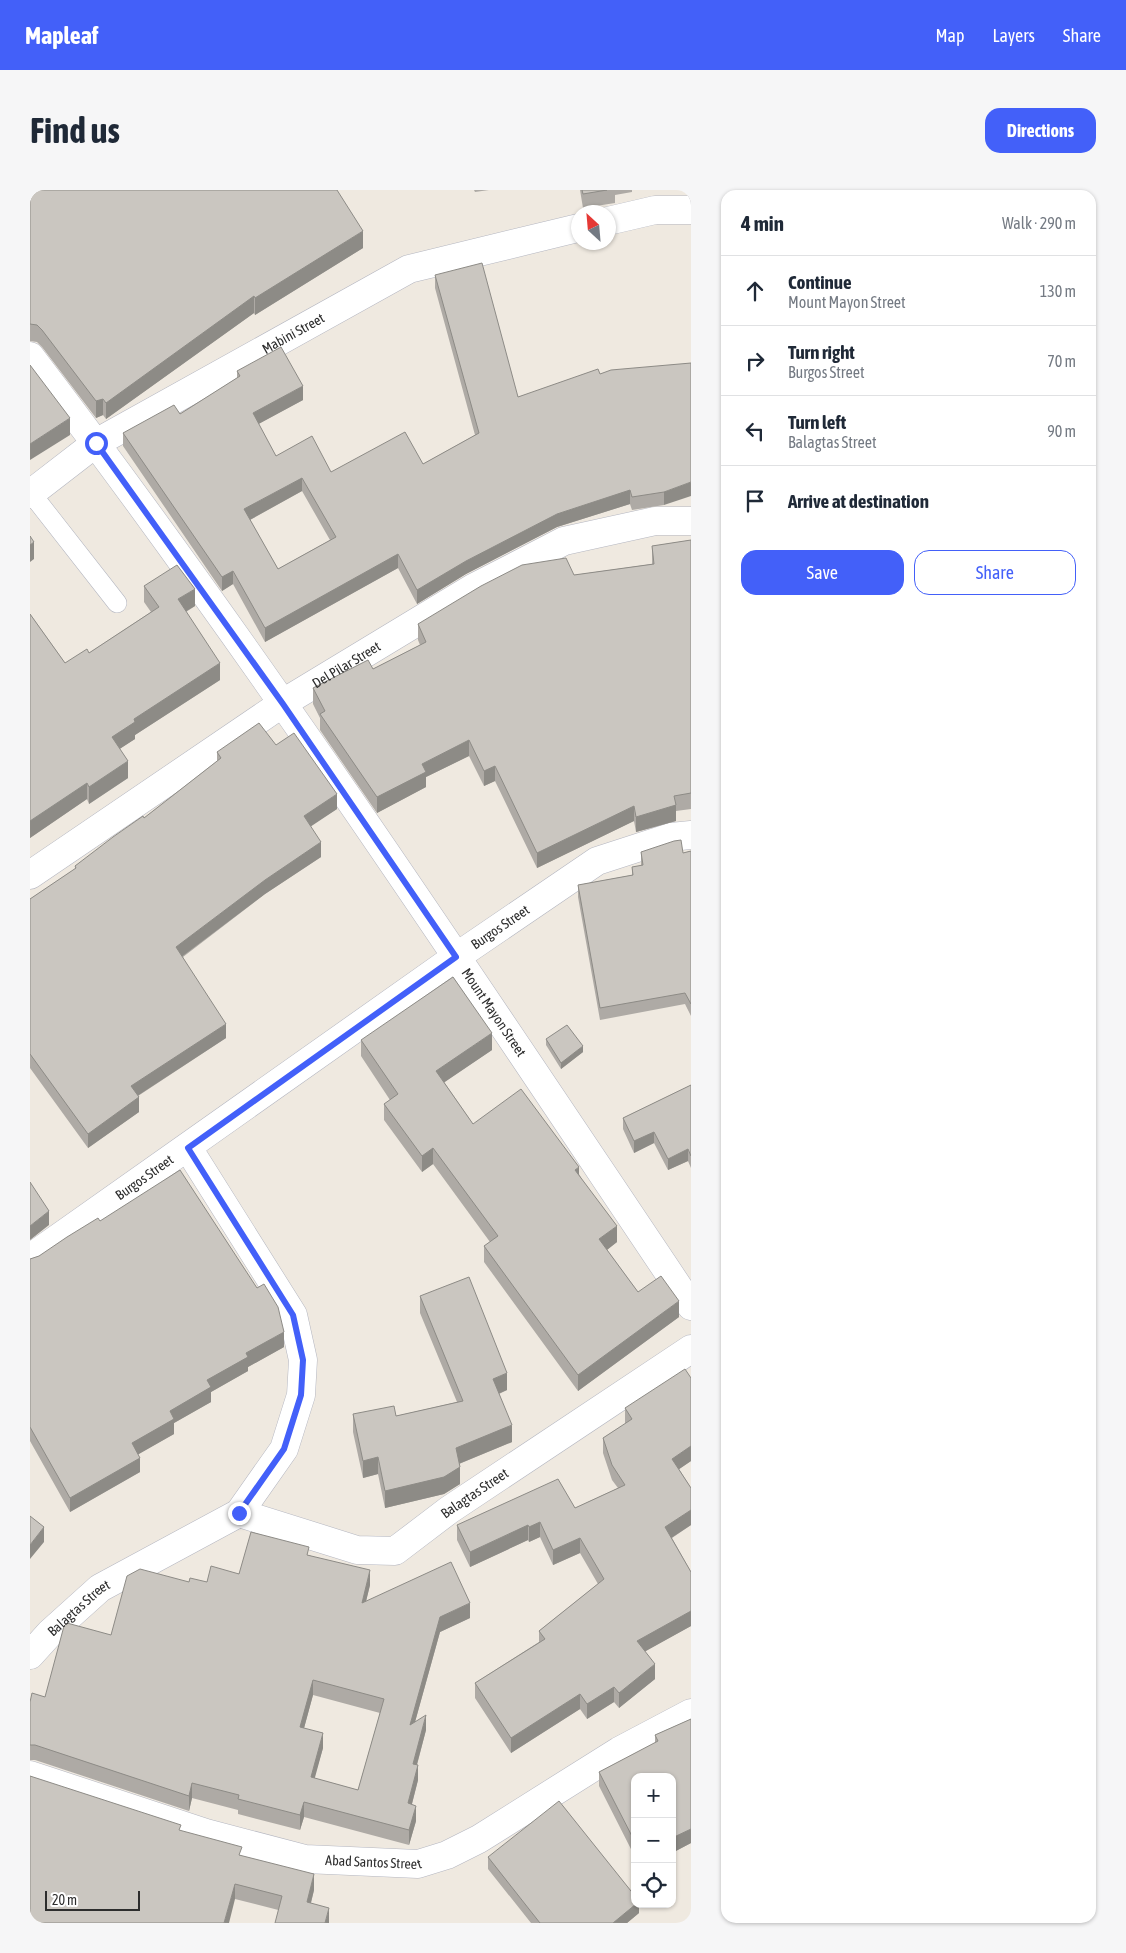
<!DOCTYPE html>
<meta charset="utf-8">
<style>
:root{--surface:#fff;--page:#f6f6f7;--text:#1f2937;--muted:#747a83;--line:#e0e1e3;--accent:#4360f9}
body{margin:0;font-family:"Asap Condensed",sans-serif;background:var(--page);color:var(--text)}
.controls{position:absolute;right:15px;bottom:15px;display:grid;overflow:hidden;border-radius:10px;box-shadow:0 1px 4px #0004}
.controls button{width:45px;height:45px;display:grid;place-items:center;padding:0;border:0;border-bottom:1px solid var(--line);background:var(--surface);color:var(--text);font:25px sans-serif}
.compass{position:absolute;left:541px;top:15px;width:45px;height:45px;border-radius:50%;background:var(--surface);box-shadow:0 1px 4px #0004;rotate:334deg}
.scale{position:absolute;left:15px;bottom:12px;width:95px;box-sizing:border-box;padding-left:5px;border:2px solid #2d2d2d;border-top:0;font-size:14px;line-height:18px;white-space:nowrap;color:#2d2d2d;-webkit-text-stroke:4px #fff;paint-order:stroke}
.stop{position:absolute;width:15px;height:15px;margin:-11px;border:4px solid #4360f9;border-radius:50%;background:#fff}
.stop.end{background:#4360f9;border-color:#fff;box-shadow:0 1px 5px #0008}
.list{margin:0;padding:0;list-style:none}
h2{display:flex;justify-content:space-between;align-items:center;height:65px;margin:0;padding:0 20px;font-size:21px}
h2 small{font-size:16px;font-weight:400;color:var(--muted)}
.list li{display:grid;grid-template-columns:32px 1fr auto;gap:15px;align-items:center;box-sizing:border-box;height:70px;padding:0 20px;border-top:1px solid var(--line)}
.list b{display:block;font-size:19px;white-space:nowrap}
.list p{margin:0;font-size:16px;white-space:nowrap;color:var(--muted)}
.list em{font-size:16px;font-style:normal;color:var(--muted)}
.actions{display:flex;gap:10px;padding:15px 20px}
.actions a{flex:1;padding:11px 0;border:1px solid var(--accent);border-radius:15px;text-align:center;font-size:18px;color:var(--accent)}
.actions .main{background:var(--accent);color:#fff}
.icon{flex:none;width:28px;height:28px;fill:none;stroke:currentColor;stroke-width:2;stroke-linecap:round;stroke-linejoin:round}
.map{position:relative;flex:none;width:661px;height:1733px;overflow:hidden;border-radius:15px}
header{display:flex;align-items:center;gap:30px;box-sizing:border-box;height:70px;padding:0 25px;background:var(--accent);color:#fff}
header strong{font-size:24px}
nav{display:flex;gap:28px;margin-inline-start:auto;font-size:18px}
.intro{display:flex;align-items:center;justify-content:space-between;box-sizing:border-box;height:120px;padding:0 30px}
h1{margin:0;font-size:35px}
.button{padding:12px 22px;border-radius:15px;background:var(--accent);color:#fff;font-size:18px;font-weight:700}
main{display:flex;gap:30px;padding:0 30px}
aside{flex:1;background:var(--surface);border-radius:15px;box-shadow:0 1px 4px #0004}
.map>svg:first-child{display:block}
</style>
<header>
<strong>Mapleaf</strong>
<nav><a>Map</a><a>Layers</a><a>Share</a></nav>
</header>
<div class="intro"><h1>Find us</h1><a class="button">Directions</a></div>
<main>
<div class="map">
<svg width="661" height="1733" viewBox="0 0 661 1733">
<rect width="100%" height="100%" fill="#efe9e0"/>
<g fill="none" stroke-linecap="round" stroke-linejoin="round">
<defs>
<path id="service" d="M 1,303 L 87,413"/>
<g id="minor">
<path d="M 578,31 L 625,20 L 661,20"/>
<path id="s1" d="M 0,166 C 234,473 446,796 661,1116"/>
<path id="s2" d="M 0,304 L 66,253 L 379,79 L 548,38"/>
<path id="s3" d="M 0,685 L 253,513 L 443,398 L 534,351 L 625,331 L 661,331"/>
<path id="s4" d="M 0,1068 L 426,767 L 567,671 L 641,647 L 661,645"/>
<path id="s5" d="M 209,1323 L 327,1360 L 365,1361 L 419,1320 L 661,1159"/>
<path id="s6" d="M 0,1465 L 20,1443 L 70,1398 L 209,1323 L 254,1259 L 271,1205 L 273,1170 L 263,1125 L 158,958"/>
<path id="s7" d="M 0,1585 L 176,1643 L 275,1669 L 388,1674 L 417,1665 L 449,1649 L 589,1561 L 661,1523"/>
</g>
</defs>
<!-- service casing -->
<use href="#service" stroke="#b4b6c0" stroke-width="20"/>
<!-- minor casing -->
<use href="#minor" stroke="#b4b6c0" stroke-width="29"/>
<!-- service -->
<use href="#service" stroke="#fff" stroke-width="19"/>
<!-- minor -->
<use href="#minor" stroke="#fff" stroke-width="28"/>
</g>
<!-- wall -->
<path fill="#aeaaa5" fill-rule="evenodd" d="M 0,0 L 333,58 L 225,125 L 224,123 L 76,229 L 73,225 L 66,228 L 12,157 L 7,152 L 0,151 Z
M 444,0 L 459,0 L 445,2 Z
M 550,0 L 602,0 L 602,2 L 585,5 L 585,13 L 553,18 Z
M 405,85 L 488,207 L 570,184 L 661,173 L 634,315 L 602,320 L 600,314 L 527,337 L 436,384 L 387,414 L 368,378 L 235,452 L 203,394 L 192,401 L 93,256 L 93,243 L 150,224 L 207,188 L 207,181 L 273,210 L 228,234 L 246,266 L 301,282 L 393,274 L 445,245 L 405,98 ZM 272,301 L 300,350 L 248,379 L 220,330 Z
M 661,350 L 661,619 L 646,621 L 646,631 L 606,642 L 604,631 L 507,678 L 465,591 L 454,596 L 439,566 L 396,587 L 396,597 L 347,623 L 290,540 L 290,528 L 283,514 L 283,498 L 343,479 L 390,455 L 388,450 L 388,434 L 544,385 L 622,374 L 622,356 Z
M 114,396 L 165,416 L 156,422 L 190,490 L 105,545 L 105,549 L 89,559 L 98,588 L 59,614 L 57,609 L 0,648 L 0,424 L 35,473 L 59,463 L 121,422 L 114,412 Z
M 246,555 L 307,619 L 280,636 L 291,667 L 235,704 L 153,767 L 196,848 L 108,906 L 109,922 L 58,958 L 0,878 L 0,709 L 45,679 L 45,676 L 114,628 L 187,571 L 187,562 Z
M 661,661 L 661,826 L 655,814 L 570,830 L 548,707 L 548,695 L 602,685 L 602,677 L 611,676 L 611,662 L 653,663 Z
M 516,849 L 553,862 L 531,879 L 516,855 Z
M 331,850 L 462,860 L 414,892 L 443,934 L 549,984 L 587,1052 L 577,1060 L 608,1102 L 649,1127 L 548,1201 L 454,1072 L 454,1056 L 460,1052 L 403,974 L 392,982 L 354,930 L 354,914 L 360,910 L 331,866 Z
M 661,895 L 661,978 L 658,971 L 638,980 L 624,953 L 604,963 L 593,939 L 593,928 Z
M 70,1031 L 254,1157 L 218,1177 L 218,1181 L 181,1202 L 181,1212 L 144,1233 L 144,1244 L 108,1264 L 110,1282 L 40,1322 L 0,1251 L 0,1069 L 9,1066 Z
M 390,1106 L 477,1200 L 469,1204 L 482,1252 L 429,1274 L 430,1294 L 414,1304 L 355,1318 L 348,1284 L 333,1288 L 323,1242 L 323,1224 L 366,1226 L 427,1212 L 390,1123 Z
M 661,1188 L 661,1271 L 649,1279 L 661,1298 L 661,1335 L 642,1348 L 661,1382 L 661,1436 L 615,1461 L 625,1489 L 589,1518 L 584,1512 L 557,1529 L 550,1519 L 481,1563 L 445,1508 L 445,1493 L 509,1452 L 509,1441 L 568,1394 L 550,1363 L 523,1375 L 510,1347 L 499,1352 L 498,1350 L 440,1377 L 427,1350 L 427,1335 L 545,1318 L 588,1298 L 582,1290 L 573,1263 L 573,1248 L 595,1234 L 595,1218 Z
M 279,1365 L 340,1395 L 336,1411 L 440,1428 L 410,1442 L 385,1532 L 396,1540 L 387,1575 L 388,1590 L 382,1614 L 386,1631 L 379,1655 L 274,1627 L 270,1640 L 208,1624 L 208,1620 L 162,1608 L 159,1621 L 5,1570 L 0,1570 L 0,1512 L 15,1507 L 81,1445 L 159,1392 L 177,1392 ZM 283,1505 L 350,1523 L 328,1600 L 284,1588 L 293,1558 L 274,1538 Z
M 661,1529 L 661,1653 L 642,1663 L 642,1587 L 605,1587 L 605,1667 L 569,1596 L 569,1582 L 625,1553 L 625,1545 Z
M 151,1641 L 212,1666 L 284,1700 L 281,1713 L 299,1733 L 205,1709 Z
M 458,1667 L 609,1714 L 609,1723 L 597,1733 L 501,1733 L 458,1679 Z"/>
<!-- shaded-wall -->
<path fill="#8d8b86" d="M 333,41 L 333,58 L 225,125 L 225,108 Z
M 224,106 L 224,123 L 76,229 L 76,213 Z
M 273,196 L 273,210 L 223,237 L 223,223 Z
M 73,209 L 73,225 L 66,228 L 66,211 Z
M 40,228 L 40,245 L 0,270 L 0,254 Z
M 272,288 L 272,301 L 214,333 L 214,319 Z
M 661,292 L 661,306 L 634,315 L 634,302 Z
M 600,300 L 600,314 L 527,337 L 436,384 L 387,414 L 387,400 L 436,371 L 527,324 Z
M 4,352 L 4,369 L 0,372 L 0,355 Z
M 368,364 L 368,378 L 235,452 L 235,438 Z
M 203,381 L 203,394 L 192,401 L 192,387 Z
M 165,399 L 165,416 L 148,426 L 148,409 Z
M 190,473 L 190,490 L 105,545 L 105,549 L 82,564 L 82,547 L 104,529 Z
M 439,550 L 439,566 L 396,587 L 396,597 L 347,623 L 347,607 L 392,574 Z
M 98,571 L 98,588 L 59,614 L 59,597 Z
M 465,576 L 465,591 L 454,596 L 454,581 Z
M 57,593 L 57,609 L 0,648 L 0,631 Z
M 307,604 L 307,619 L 274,641 L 274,626 Z
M 646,615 L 646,631 L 606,642 L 606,627 Z
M 604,616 L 604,631 L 507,678 L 507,663 Z
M 291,652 L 291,667 L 235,704 L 146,771 L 146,757 L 235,690 Z
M 196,834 L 196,848 L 101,910 L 101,896 Z
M 462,843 L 462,860 L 406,898 L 406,881 Z
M 553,856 L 553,862 L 531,879 L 531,873 Z
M 109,907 L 109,922 L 58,958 L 58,944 Z
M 624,942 L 624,953 L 604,963 L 604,951 Z
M 403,958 L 403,974 L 392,982 L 392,966 Z
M 658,959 L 658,971 L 638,980 L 638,969 Z
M 549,977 L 549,994 L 545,980 Z
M 19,1021 L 19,1035 L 0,1050 L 0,1036 Z
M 587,1036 L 587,1052 L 569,1066 L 569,1049 Z
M 649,1111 L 649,1127 L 548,1201 L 548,1185 Z
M 254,1142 L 254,1157 L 218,1177 L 218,1181 L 181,1202 L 181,1212 L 144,1233 L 144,1244 L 102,1268 L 102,1253 L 177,1190 L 216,1163 Z
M 477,1183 L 477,1200 L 463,1206 L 463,1189 Z
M 482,1235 L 482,1252 L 426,1275 L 426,1258 Z
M 661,1256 L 661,1271 L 642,1284 L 642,1269 Z
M 348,1267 L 348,1284 L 333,1288 L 333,1271 Z
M 110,1268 L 110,1282 L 40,1322 L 40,1308 Z
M 430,1277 L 430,1294 L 414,1304 L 355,1318 L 355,1301 Z
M 661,1320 L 661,1335 L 635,1352 L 635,1337 Z
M 510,1332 L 510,1347 L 499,1352 L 499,1337 Z
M 498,1335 L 498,1350 L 440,1377 L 440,1362 Z
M 14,1337 L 14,1352 L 0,1369 L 0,1355 Z
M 550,1348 L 550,1363 L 523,1375 L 523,1360 Z
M 340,1380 L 340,1395 L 332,1428 L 332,1413 Z
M 440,1413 L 440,1428 L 410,1442 L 380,1550 L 380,1535 L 410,1427 Z
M 661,1421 L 661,1436 L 607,1466 L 607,1451 Z
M 625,1474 L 625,1489 L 589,1518 L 589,1503 Z
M 283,1490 L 283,1505 L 270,1553 L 270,1537 Z
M 584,1497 L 584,1512 L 557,1529 L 557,1514 Z
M 550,1504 L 550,1519 L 481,1563 L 481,1548 Z
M 396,1525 L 396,1540 L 383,1589 L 383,1574 Z
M 293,1543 L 293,1558 L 281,1602 L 281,1587 Z
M 388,1575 L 388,1590 L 378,1629 L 378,1613 Z
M 162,1593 L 162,1608 L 159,1621 L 159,1606 Z
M 274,1612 L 274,1627 L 270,1640 L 270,1625 Z
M 386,1616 L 386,1631 L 379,1655 L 379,1640 Z
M 661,1639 L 661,1653 L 642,1663 L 642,1648 Z
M 284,1684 L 284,1700 L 277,1728 L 277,1712 Z
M 205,1694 L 205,1709 L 199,1733 L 194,1733 Z
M 606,1714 L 609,1714 L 609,1723 L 597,1733 L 583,1733 Z
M 299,1718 L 299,1733 L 295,1733 Z"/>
<!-- building -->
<path fill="#cac6c0" stroke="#8d8b86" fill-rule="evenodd" d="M 0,0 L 307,0 L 333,41 L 225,108 L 224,106 L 76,213 L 73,209 L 66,211 L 12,140 L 7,135 L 0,134 Z
M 552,0 L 577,0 L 553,4 Z
M 452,73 L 488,207 L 568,179 L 570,184 L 581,180 L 661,173 L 661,292 L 634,302 L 602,307 L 600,300 L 527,324 L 436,371 L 387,400 L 368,364 L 235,438 L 203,381 L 192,387 L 93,243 L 144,215 L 150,224 L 210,186 L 207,181 L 251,157 L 273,196 L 223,223 L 246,266 L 282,246 L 301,282 L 375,242 L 393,274 L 449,243 L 405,85 ZM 272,288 L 306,347 L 248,379 L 214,319 Z
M 0,175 L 40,228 L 0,254 Z
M 0,346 L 4,352 L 0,355 Z
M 661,350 L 661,603 L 644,606 L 646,615 L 606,627 L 604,616 L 507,663 L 465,576 L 454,581 L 439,550 L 392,574 L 396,582 L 347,607 L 290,524 L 295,521 L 283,498 L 338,470 L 343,479 L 396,452 L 388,434 L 451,396 L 492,375 L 536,368 L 544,385 L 624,374 L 622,356 Z
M 147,375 L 165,399 L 148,409 L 190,473 L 104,529 L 105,532 L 82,547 L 98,571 L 59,597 L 57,593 L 0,631 L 0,424 L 35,473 L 57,459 L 59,463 L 129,417 L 114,396 Z
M 229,533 L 246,555 L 264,543 L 307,604 L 274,626 L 291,652 L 235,690 L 146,757 L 196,834 L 101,896 L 109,907 L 58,944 L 0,864 L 0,709 L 46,678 L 45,676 L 83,647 L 113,626 L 114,628 L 191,568 L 187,562 Z
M 651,650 L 653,663 L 661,661 L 661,814 L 655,803 L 570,818 L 548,695 L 603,685 L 602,677 L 613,675 L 611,662 L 644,651 Z
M 423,787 L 462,843 L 406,881 L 443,934 L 491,899 L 549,977 L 545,980 L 587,1036 L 569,1049 L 608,1102 L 631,1086 L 649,1111 L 548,1185 L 454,1056 L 468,1046 L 403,958 L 392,966 L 354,914 L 368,904 L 331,850 Z
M 537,835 L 553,856 L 531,873 L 516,849 Z
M 661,895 L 661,966 L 658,959 L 638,969 L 624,942 L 604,951 L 593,928 Z
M 150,980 L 227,1098 L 234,1094 L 248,1117 L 254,1142 L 216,1163 L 218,1167 L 177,1190 L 181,1197 L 140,1221 L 144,1229 L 102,1253 L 110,1268 L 40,1308 L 0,1237 L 0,1069 L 9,1066 L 37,1047 L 68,1028 L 70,1031 Z
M 0,992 L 19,1021 L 0,1036 Z
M 439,1087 L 477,1183 L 463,1189 L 482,1235 L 426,1258 L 430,1277 L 414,1287 L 355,1301 L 348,1267 L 333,1271 L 323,1224 L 364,1216 L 366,1226 L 433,1211 L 390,1106 Z
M 655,1179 L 661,1188 L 661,1256 L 642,1269 L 661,1298 L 661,1320 L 635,1337 L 661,1382 L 661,1421 L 607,1451 L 625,1474 L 589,1503 L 584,1497 L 557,1514 L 550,1504 L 481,1548 L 445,1493 L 515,1449 L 509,1441 L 574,1389 L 550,1348 L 523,1360 L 510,1332 L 499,1337 L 498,1335 L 440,1362 L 427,1335 L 528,1289 L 545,1318 L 595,1295 L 582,1275 L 573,1248 L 602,1229 L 595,1218 Z
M 0,1326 L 14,1337 L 0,1355 Z
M 221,1342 L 279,1357 L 277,1365 L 340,1380 L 332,1413 L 421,1372 L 440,1413 L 410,1427 L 380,1535 L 396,1525 L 383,1574 L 388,1575 L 378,1613 L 386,1616 L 379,1640 L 274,1612 L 270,1625 L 208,1609 L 209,1605 L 162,1593 L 159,1606 L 5,1555 L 0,1555 L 0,1512 L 2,1503 L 15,1507 L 34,1436 L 37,1433 L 81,1445 L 97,1386 L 110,1379 L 159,1392 L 160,1388 L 177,1392 L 181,1376 L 209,1384 ZM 283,1490 L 354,1509 L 328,1600 L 281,1587 L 293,1543 L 270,1537 Z
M 661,1529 L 661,1639 L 642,1648 L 642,1587 L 605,1587 L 605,1652 L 569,1582 L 628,1551 L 625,1545 Z
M 0,1586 L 151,1635 L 149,1640 L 212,1657 L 209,1665 L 284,1684 L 277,1712 L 299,1718 L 295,1733 L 245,1733 L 252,1706 L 205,1694 L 194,1733 L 0,1733 Z
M 529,1611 L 605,1706 L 605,1714 L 606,1714 L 583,1733 L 510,1733 L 458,1667 Z"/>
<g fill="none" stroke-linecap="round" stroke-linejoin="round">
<!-- route -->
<path stroke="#4360f9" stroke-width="6" d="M 66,253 L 253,514 L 426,767 L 158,958 L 263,1125 L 273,1170 L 271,1205 L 254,1259 L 209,1323"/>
</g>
<g text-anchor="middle" stroke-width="4" stroke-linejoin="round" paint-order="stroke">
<!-- street labels -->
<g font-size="14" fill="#2d2d2d" stroke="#fff">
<text dy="5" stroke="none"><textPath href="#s2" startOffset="309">Mabini Street</textPath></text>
<text dy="5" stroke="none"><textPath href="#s3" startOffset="380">Del Pilar Street</textPath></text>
<text dy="5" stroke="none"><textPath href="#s4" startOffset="575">Burgos Street</textPath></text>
<text dy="5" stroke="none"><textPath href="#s1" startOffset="804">Mount Mayon Street</textPath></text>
<text dy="5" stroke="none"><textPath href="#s4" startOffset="140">Burgos Street</textPath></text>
<text dy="5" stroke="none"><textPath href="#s5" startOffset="260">Balagtas Street</textPath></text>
<text dy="5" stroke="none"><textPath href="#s6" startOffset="68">Balagtas Street</textPath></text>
<text dy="5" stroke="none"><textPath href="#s7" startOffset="356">Abad Santos Street</textPath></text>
</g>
</g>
</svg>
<div class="controls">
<button>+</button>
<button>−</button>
<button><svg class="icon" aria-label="locate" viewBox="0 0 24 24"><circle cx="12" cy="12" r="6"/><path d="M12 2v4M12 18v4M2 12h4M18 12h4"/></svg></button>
</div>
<svg class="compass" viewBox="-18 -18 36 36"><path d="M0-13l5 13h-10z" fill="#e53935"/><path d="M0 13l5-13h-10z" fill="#747a83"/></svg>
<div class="scale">20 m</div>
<div class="stop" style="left:66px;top:253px"></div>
<div class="stop end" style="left:209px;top:1323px"></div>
</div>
<aside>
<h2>4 min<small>Walk · 290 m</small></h2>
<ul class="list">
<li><svg class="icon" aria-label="ahead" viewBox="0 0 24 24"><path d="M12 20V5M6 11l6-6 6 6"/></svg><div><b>Continue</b><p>Mount Mayon Street</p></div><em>130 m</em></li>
<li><svg class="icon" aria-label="right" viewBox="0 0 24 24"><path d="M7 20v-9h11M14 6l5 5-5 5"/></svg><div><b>Turn right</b><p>Burgos Street</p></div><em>70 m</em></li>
<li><svg class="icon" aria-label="left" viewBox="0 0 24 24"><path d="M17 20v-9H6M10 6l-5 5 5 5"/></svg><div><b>Turn left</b><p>Balagtas Street</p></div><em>90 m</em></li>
<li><svg class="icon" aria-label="arrive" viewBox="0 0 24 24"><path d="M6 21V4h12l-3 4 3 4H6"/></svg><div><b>Arrive at destination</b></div></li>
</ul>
<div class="actions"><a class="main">Save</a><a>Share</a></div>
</aside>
</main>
